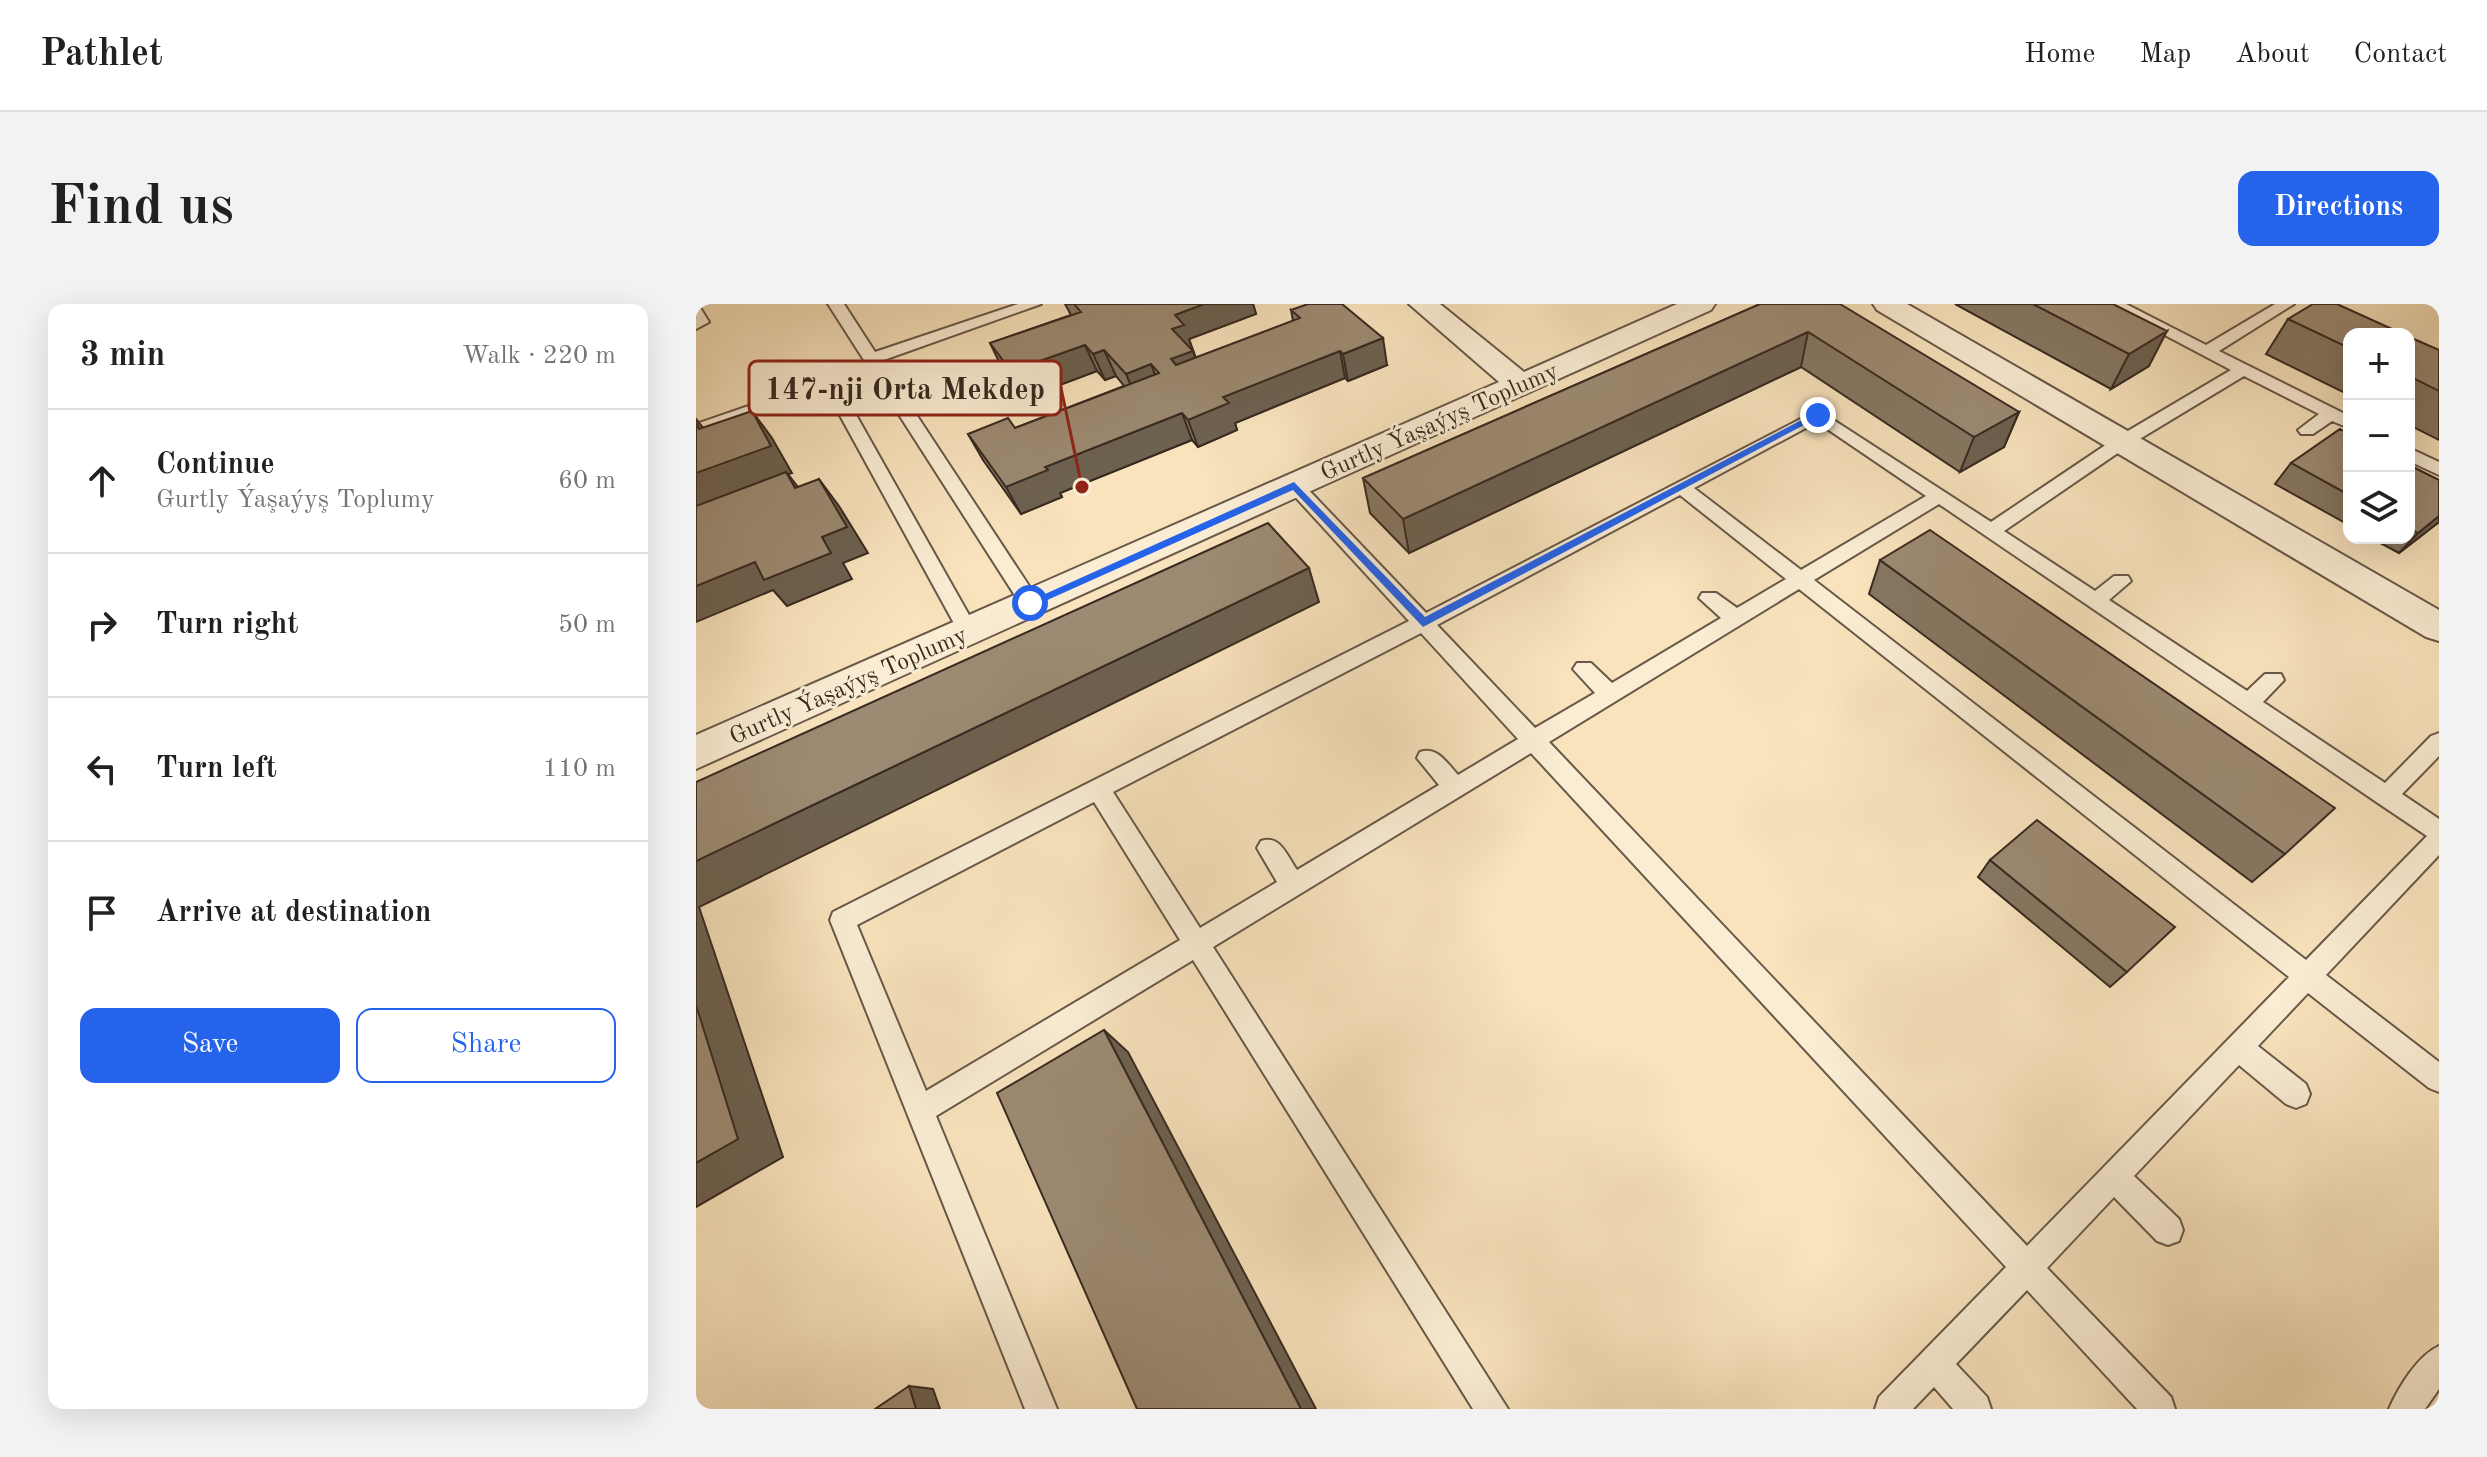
<!DOCTYPE html>
<meta charset="utf-8">
<style>
:root{--surface:#fff;--page:#f2f2f2;--text:#202124;--muted:#757577;--line:#e0e0e0;--accent:#2563eb}
body{margin:0;font-family:"Old Standard TT",serif;background:var(--page);color:var(--text)}
.controls{position:absolute;right:24px;top:24px;display:grid;overflow:hidden;border-radius:16px;box-shadow:0 8px 32px #0002}
.controls button{width:72px;height:72px;display:grid;place-items:center;padding:0;border:0;border-bottom:2px solid var(--line);background:var(--surface);color:var(--text);font:40px sans-serif}
.stop{position:absolute;width:24px;height:24px;margin:-18px;border:6px solid #2563eb;border-radius:50%;background:#fff}
.stop.end{background:#2563eb;border-color:#fff;box-shadow:0 2px 8px #0008}
.list{margin:0;padding:0;list-style:none}
h2{display:flex;justify-content:space-between;align-items:center;height:104px;margin:0;padding:0 32px;font-size:34px}
h2 small{font-size:26px;font-weight:400;color:var(--muted)}
.list li{display:grid;grid-template-columns:52px 1fr auto;gap:24px;align-items:center;box-sizing:border-box;height:144px;padding:0 32px;border-top:2px solid var(--line)}
.list b{display:block;font-size:30px;white-space:nowrap}
.list p{margin:0;font-size:26px;white-space:nowrap;color:var(--muted)}
.list em{font-size:26px;font-style:normal;color:var(--muted)}
.actions{display:flex;gap:16px;padding:24px 32px}
.actions a{flex:1;padding:18px 0;border:2px solid var(--accent);border-radius:16px;text-align:center;font-size:28px;color:var(--accent)}
.actions .main{background:var(--accent);color:#fff}
.icon{flex:none;width:44px;height:44px;fill:none;stroke:currentColor;stroke-width:2;stroke-linecap:round;stroke-linejoin:round}
.map{position:relative;flex:none;width:1743px;height:1105px;overflow:hidden;border-radius:16px}
header{display:flex;align-items:center;gap:48px;box-sizing:border-box;height:112px;padding:0 40px;background:var(--surface);border-bottom:2px solid var(--line)}
header strong{font-size:38px}
nav{display:flex;gap:44px;margin-inline-start:auto;font-size:28px}
.intro{display:flex;align-items:center;justify-content:space-between;box-sizing:border-box;height:192px;padding:0 48px}
h1{margin:0;font-size:56px}
.button{padding:20px 36px;border-radius:16px;background:var(--accent);color:#fff;font-size:28px;font-weight:700}
main{display:flex;gap:48px;padding:0 48px}
aside{flex:1;background:var(--surface);border-radius:16px;box-shadow:0 8px 32px #0002}
.map>svg:first-child{display:block}
</style>
<header>
<strong>Pathlet</strong>
<nav><a>Home</a><a>Map</a><a>About</a><a>Contact</a></nav>
</header>
<div class="intro"><h1>Find us</h1><a class="button">Directions</a></div>
<main>
<aside>
<h2>3 min<small>Walk · 220 m</small></h2>
<ul class="list">
<li><svg class="icon" aria-label="ahead" viewBox="0 0 24 24"><path d="M12 20V5M6 11l6-6 6 6"/></svg><div><b>Continue</b><p>Gurtly Ýaşaýyş Toplumy</p></div><em>60 m</em></li>
<li><svg class="icon" aria-label="right" viewBox="0 0 24 24"><path d="M7 20v-9h11M14 6l5 5-5 5"/></svg><div><b>Turn right</b></div><em>50 m</em></li>
<li><svg class="icon" aria-label="left" viewBox="0 0 24 24"><path d="M17 20v-9H6M10 6l-5 5 5 5"/></svg><div><b>Turn left</b></div><em>110 m</em></li>
<li><svg class="icon" aria-label="arrive" viewBox="0 0 24 24"><path d="M6 21V4h12l-3 4 3 4H6"/></svg><div><b>Arrive at destination</b></div></li>
</ul>
<div class="actions"><a class="main">Save</a><a>Share</a></div>
</aside>
<div class="map">
<svg width="1743" height="1105" viewBox="0 0 1743 1105">
<rect width="100%" height="100%" fill="#f8e3bd"/>
<filter id="stains"><feTurbulence type="fractalNoise" baseFrequency=".0025" numOctaves="4"/><feColorMatrix values="0 0 0 0 .2 0 0 0 0 .09 0 0 0 0 .02 0 0 0 .5 -.17"/></filter>
<radialGradient id="worn" r=".72"><stop offset=".6" stop-color="#630" stop-opacity="0"/><stop offset="1" stop-color="#630" stop-opacity=".3"/></radialGradient>
<g fill="none" stroke-linecap="round" stroke-linejoin="round">
<defs>
<path id="service" d="M 132,0 L 148,0 L 179,48 L 322,0 L 345,0 L 185,57 L 341,294 L 344,299 L 341,304 L 327,304 Z
M 1410,0 L 1430,0 L 1510,41 L 1579,0 L 1598,0 L 1523,47 L 1653,112 L 1653,124 L 1636,117 L 1617,130 L 1605,130 L 1602,126 L 1623,110 L 1548,72 L 1432,142 L 1308,227 L 1399,287 L 1418,272 L 1432,272 L 1435,277 L 1413,296 L 1551,387 L 1569,370 L 1585,370 L 1588,376 L 1567,398 L 1689,479 L 1735,432 L 1743,429 L 1743,452 L 1706,490 L 1743,515 L 1743,551 L 1630,671 L 1743,758 L 1743,788 L 1733,784 L 1612,689 L 1562,742 L 1610,780 L 1614,790 L 1610,800 L 1600,804 L 1590,800 L 1543,761 L 1438,872 L 1483,915 L 1487,926 L 1483,937 L 1472,941 L 1461,937 L 1418,893 L 1351,964 L 1475,1093 L 1479,1105 L 1441,1105 L 1331,986 L 1260,1060 L 1291,1093 L 1295,1105 L 1257,1105 L 1238,1083 L 1217,1105 L 1179,1105 L 1183,1093 L 1310,963 L 835,449 L 517,643 L 812,1105 L 777,1105 L 497,656 L 240,812 L 361,1105 L 329,1105 L 134,616 L 137,608 L 713,317 L 592,185 L 589,181 L 592,177 L 604,177 L 730,309 L 1122,106 L 1295,218 L 1420,134 L 1535,66 ZM 1121,118 L 1230,192 L 1105,266 L 998,184 ZM 984,191 L 1090,275 L 1041,304 L 1020,289 L 1006,289 L 1003,294 L 1025,314 L 916,379 L 895,359 L 881,359 L 877,365 L 899,389 L 839,424 L 741,321 ZM 1243,200 L 1682,499 L 1731,532 L 1610,656 L 1118,276 ZM 1103,285 L 1593,673 L 1331,942 L 853,438 ZM 725,329 L 822,435 L 762,471 C 751,459 741,442 724,448 L 721,454 L 743,481 L 601,566 C 591,552 584,530 565,537 L 561,544 L 581,578 L 504,624 L 417,488 ZM 398,498 L 484,636 L 230,787 L 161,621 Z
M 0,3 L 5,5 L 13,18 L 0,25 Z
M 134,74 L 142,79 L 282,327 L 279,332 L 265,332 L 130,86 L 0,131 L 0,120 Z
M 1713,144 L 1743,158 L 1743,171 L 1713,157 Z
M 1743,1042 L 1743,1085 L 1729,1105 L 1693,1105 C 1702,1084 1722,1051 1743,1042 Z"/>
<path id="minor" d="M 713,0 L 744,0 L 828,68 L 981,0 L 1019,0 L 1015,6 L 0,465 L 0,431 L 803,78 Z
M 1177,0 L 1211,0 L 1743,306 L 1743,337 L 1730,333 L 1181,6 Z"/>
</defs>
<!-- service casing -->
<use href="#service" stroke="#685848" stroke-width="4"/>
<!-- minor casing -->
<use href="#minor" stroke="#685848" stroke-width="4"/>
<!-- service -->
<use href="#service" fill="#faedd4" fill-rule="evenodd"/>
<!-- minor -->
<use href="#minor" fill="#faedd4" fill-rule="evenodd"/>
</g>
<!-- wall -->
<path fill="#867762" stroke="#382a21" stroke-width="2" d="M 369,0 L 557,0 L 560,10 L 493,35 L 500,54 L 597,17 L 595,6 L 691,61 L 652,77 L 649,74 L 539,119 L 541,126 L 502,143 L 496,136 L 364,189 L 366,193 L 325,210 L 287,156 L 272,130 L 319,124 L 428,82 L 420,72 L 409,76 L 401,67 L 329,94 L 307,66 L 294,39 L 375,11 Z
M 1064,0 L 1323,108 L 1308,143 L 1264,168 L 1105,63 L 713,249 L 674,209 L 667,174 Z
M 1259,0 L 1417,0 L 1453,62 L 1415,85 Z
M 1592,15 L 1653,30 L 1653,91 L 1570,50 Z
M 1713,33 L 1743,46 L 1743,136 L 1713,121 Z
M 1653,130 L 1653,221 L 1579,180 L 1595,159 Z
M 1713,161 L 1743,176 L 1743,218 L 1703,249 L 1675,234 L 1713,234 Z
M 1184,256 L 1589,550 L 1556,578 L 1173,290 Z
M 1294,556 L 1431,668 L 1414,683 L 1282,573 Z"/>
<!-- shaded-wall -->
<path fill="#6d6150" stroke="#382a21" stroke-width="2" d="M 508,0 L 557,0 L 560,10 L 493,35 L 506,74 L 484,82 L 475,55 L 476,25 L 479,11 Z
M 1471,27 L 1453,62 L 1415,85 L 1433,50 Z
M 1112,28 L 1105,63 L 713,249 L 707,215 Z
M 687,34 L 691,61 L 652,77 L 647,50 Z
M 389,41 L 401,67 L 329,94 L 315,67 Z
M 408,46 L 420,72 L 409,76 L 397,50 Z
M 644,47 L 649,74 L 539,119 L 541,126 L 502,143 L 492,116 L 527,93 Z
M 455,60 L 465,87 L 441,96 L 430,70 Z
M 56,107 L 76,134 L 96,169 L 92,170 L 111,195 L 0,204 L 0,169 Z
M 1323,108 L 1308,143 L 1264,168 L 1278,133 Z
M 486,109 L 496,136 L 364,189 L 366,193 L 325,210 L 310,183 L 349,163 Z
M 0,115 L 17,136 L 3,125 L 0,119 Z
M 123,175 L 143,202 L 172,249 L 147,259 L 156,275 L 91,302 L 77,286 L 0,318 L 0,282 L 59,258 Z
M 1743,212 L 1743,218 L 1703,249 L 1722,229 Z
M 613,264 L 623,298 L 3,603 L 87,853 L 0,903 L 0,557 Z
M 408,726 L 432,748 L 620,1105 L 605,1105 Z
M 213,1082 L 237,1085 L 244,1105 L 220,1105 Z"/>
<!-- building -->
<path fill="#9c8a72" stroke="#382a21" stroke-width="2" d="M 378,0 L 508,0 L 479,11 L 488,21 L 476,25 L 497,47 L 475,55 L 480,61 L 604,14 L 595,6 L 612,0 L 646,0 L 687,34 L 647,50 L 644,47 L 527,93 L 533,99 L 492,116 L 486,109 L 349,163 L 352,166 L 310,183 L 272,130 L 312,114 L 319,124 L 463,69 L 455,60 L 430,70 L 408,46 L 397,50 L 389,41 L 315,67 L 294,39 L 385,8 Z
M 1064,0 L 1144,0 L 1323,108 L 1278,133 L 1112,28 L 707,215 L 667,174 Z
M 1337,0 L 1417,0 L 1471,27 L 1433,50 Z
M 1617,0 L 1641,0 L 1707,30 L 1653,30 L 1653,44 L 1592,15 Z
M 1713,33 L 1743,46 L 1743,87 L 1713,72 Z
M 56,107 L 75,142 L 0,169 L 0,119 L 3,125 Z
M 1644,125 L 1653,130 L 1653,191 L 1595,159 Z
M 1713,161 L 1743,176 L 1743,212 L 1722,229 L 1713,224 Z
M 90,168 L 99,184 L 123,175 L 151,223 L 126,233 L 135,249 L 68,276 L 59,258 L 0,282 L 0,202 Z
M 572,219 L 613,264 L 0,557 L 0,478 Z
M 1234,226 L 1639,504 L 1589,550 L 1184,256 Z
M 1341,516 L 1479,623 L 1431,668 L 1294,556 Z
M 0,701 L 42,835 L 0,859 Z
M 408,726 L 605,1105 L 441,1105 L 301,789 Z
M 213,1082 L 220,1105 L 179,1105 Z"/>
<!-- route -->
<path fill="#2563eb" d="M 1119,109 L 1127,111 L 727,323 L 597,186 L 338,302 L 329,299 L 598,178 L 729,313 Z"/>
<g text-anchor="middle" stroke-width="6" stroke-linejoin="round" paint-order="stroke">
<!-- far-street labels -->
<g font-size="24" fill="#382a21" stroke="#faedd4">
<text transform="translate(743 117) rotate(-24)" y="8">Gurtly Ýaşaýyş Toplumy</text>
<text transform="translate(152 381) rotate(-24)" y="8">Gurtly Ýaşaýyş Toplumy</text>
</g>
</g>
<!-- callouts -->
<path fill="none" stroke="#8f2418" stroke-width="3" d="M386 183L365 84"/>
<circle fill="#8f2418" stroke="#faedd4" stroke-width="3" cx="386" cy="183" r="8"/>
<rect fill="#faedd4" stroke="#8f2418" stroke-width="3" x="53" y="57" width="312" height="54" rx="8"/>
<g font-size="30" text-anchor="middle" font-weight="bold" fill="#382a21">
<text x="209" y="95">147-nji Orta Mekdep</text>
</g>
<rect width="100%" height="100%" filter="url(#stains)"/>
<rect width="100%" height="100%" fill="url(#worn)"/>
</svg>
<div class="controls">
<button>+</button>
<button>−</button>
<button><svg class="icon" aria-label="layers" viewBox="0 0 24 24"><path d="M12 4l9 5-9 5-9-5zM3 14l9 5 9-5"/></svg></button>
</div>
<div class="stop" style="left:334px;top:299px"></div>
<div class="stop end" style="left:1122px;top:111px"></div>
</div>
</main>
